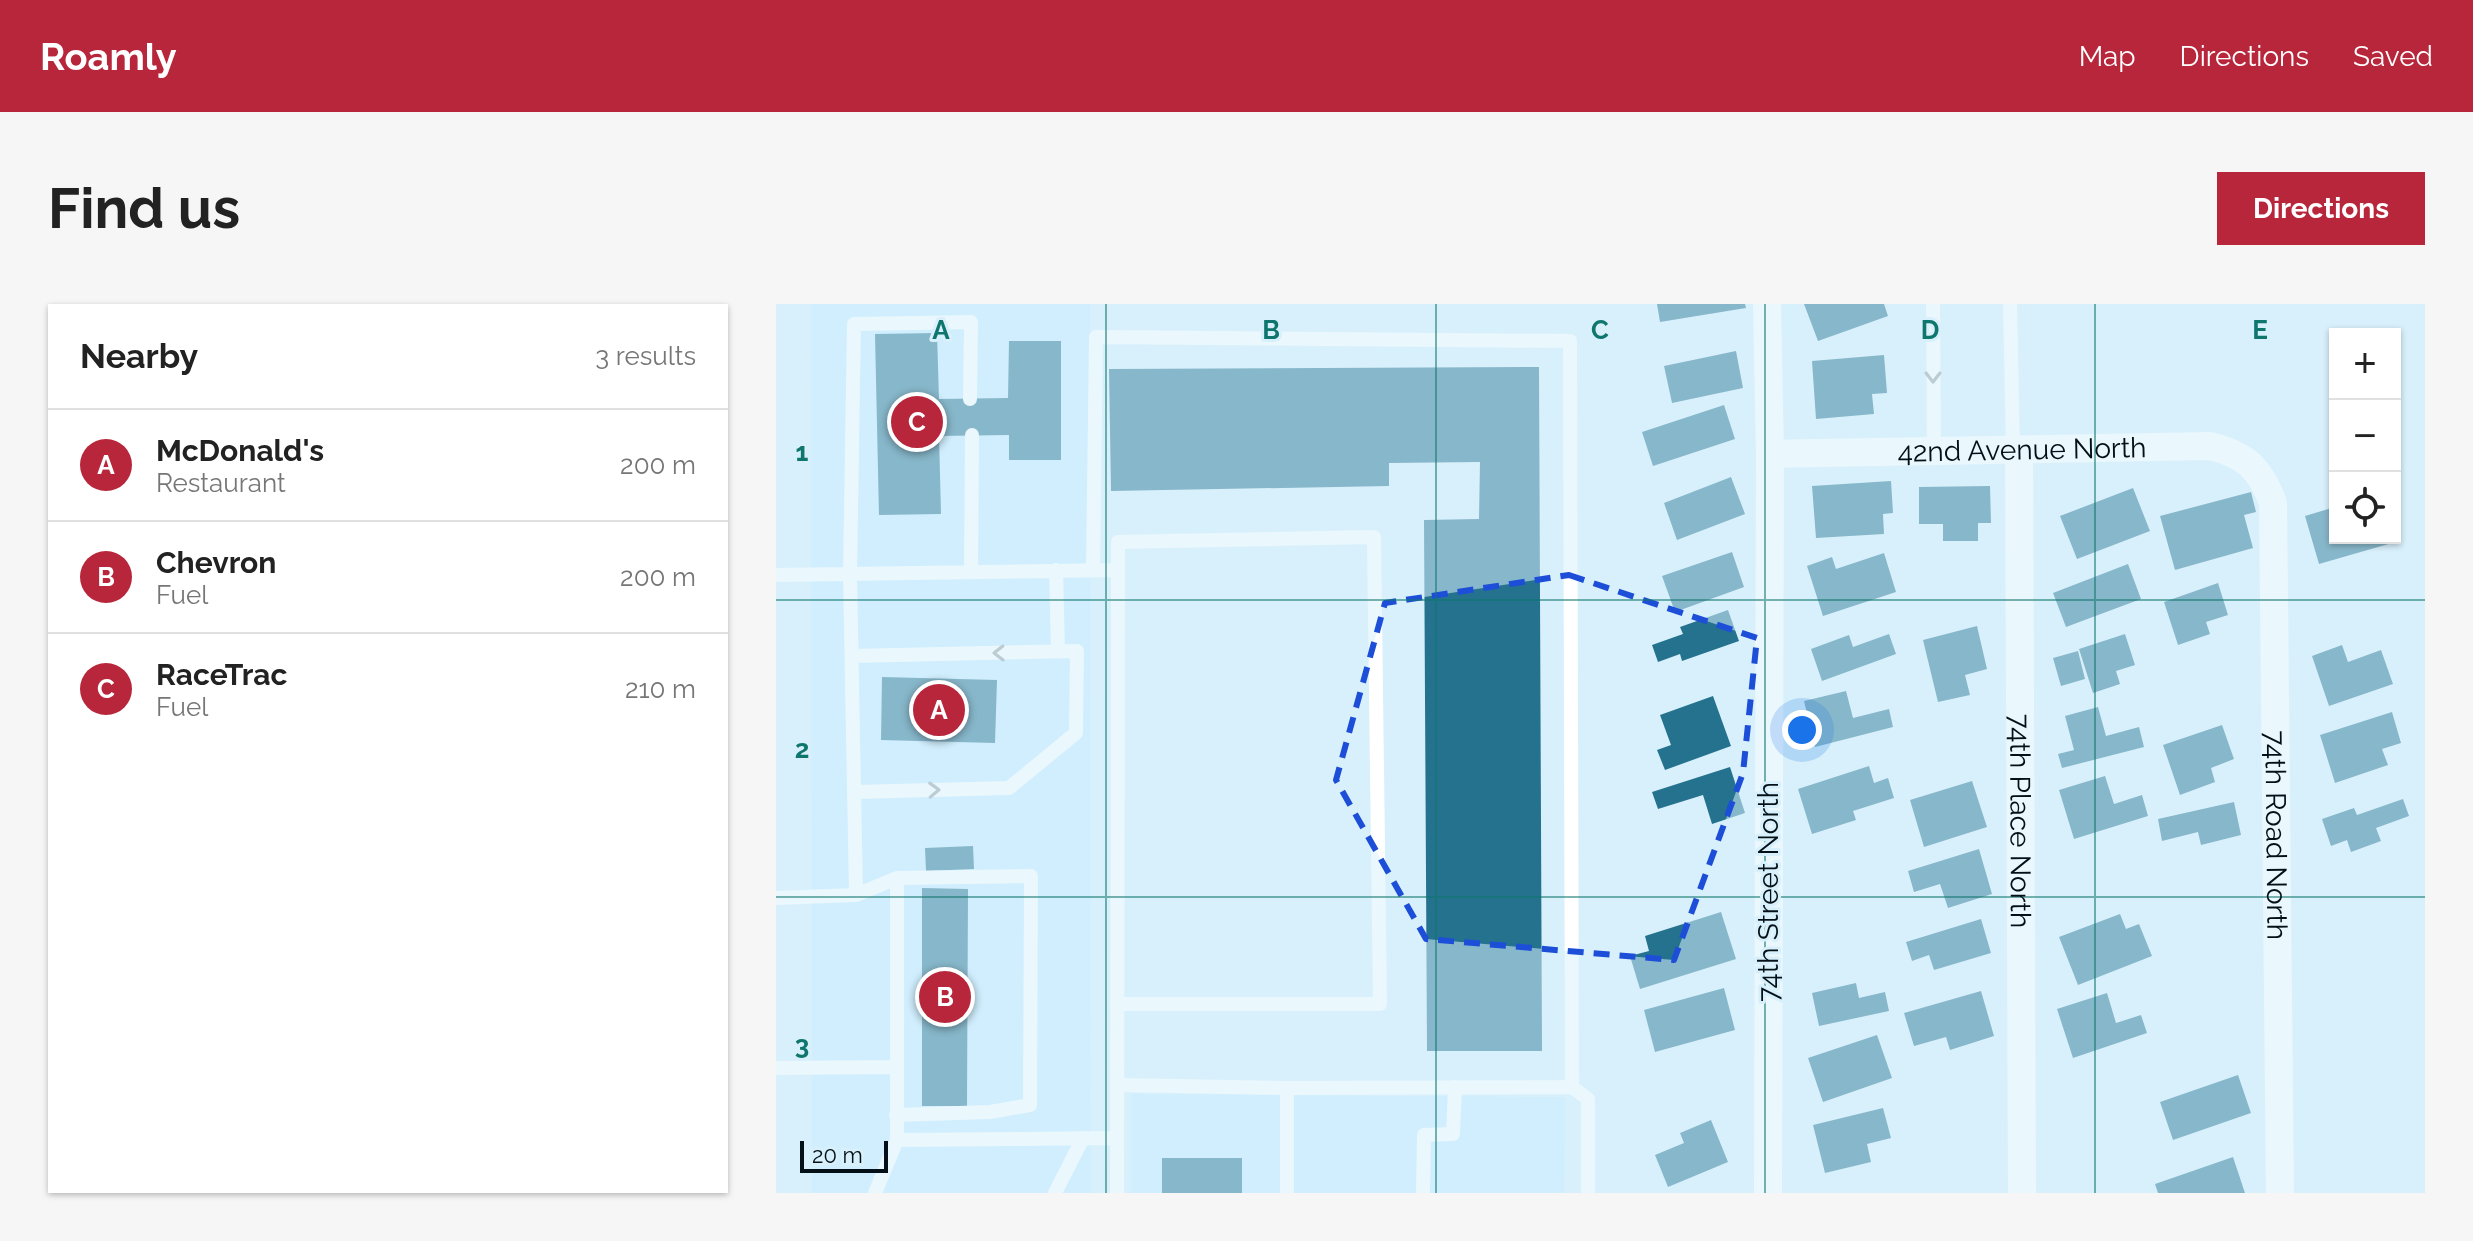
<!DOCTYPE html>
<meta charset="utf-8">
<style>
:root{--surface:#fff;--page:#f6f6f6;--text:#222;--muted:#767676;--line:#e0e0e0;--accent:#b8263b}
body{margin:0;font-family:Raleway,sans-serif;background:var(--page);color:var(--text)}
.controls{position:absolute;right:24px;top:24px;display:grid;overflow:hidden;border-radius:0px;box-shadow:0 2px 6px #0004}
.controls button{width:72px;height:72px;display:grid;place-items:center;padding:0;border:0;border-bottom:2px solid var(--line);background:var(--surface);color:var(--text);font:40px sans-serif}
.scale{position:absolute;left:24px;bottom:20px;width:88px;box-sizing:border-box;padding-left:8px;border:4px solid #031017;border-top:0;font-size:22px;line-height:28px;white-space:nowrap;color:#031017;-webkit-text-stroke:6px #d8f0fb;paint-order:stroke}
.you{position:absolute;left:1026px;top:426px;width:28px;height:28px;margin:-20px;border:6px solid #fff;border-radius:50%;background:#1a73e8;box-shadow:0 0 0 12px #1a73e833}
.badge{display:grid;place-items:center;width:52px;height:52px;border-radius:50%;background:var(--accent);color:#fff;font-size:26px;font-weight:700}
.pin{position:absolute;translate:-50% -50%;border:4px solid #fff;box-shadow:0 2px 8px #0006}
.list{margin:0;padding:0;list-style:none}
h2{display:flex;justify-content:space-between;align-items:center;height:104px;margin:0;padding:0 32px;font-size:34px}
h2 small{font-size:26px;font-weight:400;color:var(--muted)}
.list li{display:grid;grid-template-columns:52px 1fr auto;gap:24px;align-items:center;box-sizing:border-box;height:112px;padding:0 32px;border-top:2px solid var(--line)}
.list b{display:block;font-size:30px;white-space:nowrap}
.list p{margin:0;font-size:26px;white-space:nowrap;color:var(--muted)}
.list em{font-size:26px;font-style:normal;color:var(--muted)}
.icon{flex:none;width:44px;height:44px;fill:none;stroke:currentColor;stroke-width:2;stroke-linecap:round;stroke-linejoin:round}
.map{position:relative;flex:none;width:1649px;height:889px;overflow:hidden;border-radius:0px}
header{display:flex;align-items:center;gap:48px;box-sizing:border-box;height:112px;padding:0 40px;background:var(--accent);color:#fff}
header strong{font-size:38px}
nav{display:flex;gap:44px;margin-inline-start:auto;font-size:28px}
.intro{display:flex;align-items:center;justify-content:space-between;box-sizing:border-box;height:192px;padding:0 48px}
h1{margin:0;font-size:56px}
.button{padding:20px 36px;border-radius:0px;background:var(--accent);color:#fff;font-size:28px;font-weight:700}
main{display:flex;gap:48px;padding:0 48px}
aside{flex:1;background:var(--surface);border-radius:0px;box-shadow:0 2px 6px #0004}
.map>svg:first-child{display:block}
</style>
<header>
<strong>Roamly</strong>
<nav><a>Map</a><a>Directions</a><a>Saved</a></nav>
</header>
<div class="intro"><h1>Find us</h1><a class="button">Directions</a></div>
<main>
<aside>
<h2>Nearby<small>3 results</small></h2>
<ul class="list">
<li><span class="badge">A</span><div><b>McDonald's</b><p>Restaurant</p></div><em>200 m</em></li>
<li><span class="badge">B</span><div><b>Chevron</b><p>Fuel</p></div><em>200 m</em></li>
<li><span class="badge">C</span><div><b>RaceTrac</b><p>Fuel</p></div><em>210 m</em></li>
</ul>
</aside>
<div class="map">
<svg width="1649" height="889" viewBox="0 0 1649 889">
<rect width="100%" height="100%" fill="#d8f0fb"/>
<!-- built -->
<path fill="#c5ecfe" d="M 35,0 L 314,0 L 315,889 L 36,889 Z
M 355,790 L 789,793 L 788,889 L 355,889 Z"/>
<!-- building -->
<path fill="#25728f" d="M 881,0 L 969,0 L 970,4 L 884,18 Z
M 1028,0 L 1108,0 L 1112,12 L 1042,37 Z
M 161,29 L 163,95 L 232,94 L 233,37 L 285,37 L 285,156 L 233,156 L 233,131 L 163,132 L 165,210 L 103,211 L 99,30 Z
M 960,47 L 967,84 L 896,99 L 888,62 Z
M 1108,51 L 1111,89 L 1096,90 L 1098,110 L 1040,115 L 1036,57 Z
M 763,63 L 766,747 L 651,747 L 648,216 L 703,215 L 704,158 L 613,159 L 613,182 L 335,187 L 333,65 Z
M 948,101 L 959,135 L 877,162 L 866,128 Z
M 955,173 L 969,210 L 901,236 L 888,199 Z
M 1115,177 L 1117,209 L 1107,210 L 1108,230 L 1040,234 L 1036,182 Z
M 1214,182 L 1215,219 L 1202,219 L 1202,237 L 1167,237 L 1167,220 L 1143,220 L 1143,183 Z
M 1357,184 L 1374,227 L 1301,255 L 1284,212 Z
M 1475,188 L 1480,208 L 1468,211 L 1477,244 L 1399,266 L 1384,212 Z
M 1559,203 L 1559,234 L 1614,234 L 1616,239 L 1543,260 L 1529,212 Z
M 956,248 L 968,283 L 899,308 L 886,272 Z
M 1108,249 L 1120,288 L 1047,312 L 1031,262 L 1056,253 L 1060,265 Z
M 1352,260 L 1365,295 L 1290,323 L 1277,289 Z
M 1442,279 L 1452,311 L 1430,318 L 1434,330 L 1402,341 L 1388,298 Z
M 952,306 L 963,337 L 906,357 L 904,350 L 882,358 L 876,341 L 907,330 L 904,323 Z
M 1201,322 L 1211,365 L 1189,371 L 1194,391 L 1162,398 L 1147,336 Z
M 1113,330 L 1120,350 L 1046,377 L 1035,345 L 1073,331 L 1077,343 Z
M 1349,330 L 1359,361 L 1340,367 L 1344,380 L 1317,389 L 1303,345 Z
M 1566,341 L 1572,358 L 1605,346 L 1617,380 L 1553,402 L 1536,352 Z
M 1302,347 L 1309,375 L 1285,382 L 1277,354 Z
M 106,373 L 221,376 L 219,439 L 105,436 Z
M 1070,387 L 1077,414 L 1113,405 L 1117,423 L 1039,443 L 1028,397 Z
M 937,392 L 955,442 L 889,466 L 881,446 L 895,441 L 884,411 Z
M 1322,403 L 1330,432 L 1363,423 L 1368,443 L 1286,464 L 1282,450 L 1298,446 L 1289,412 Z
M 1616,408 L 1625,439 L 1606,445 L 1612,461 L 1559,479 L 1544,431 Z
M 1446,421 L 1458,455 L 1435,464 L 1439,478 L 1404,491 L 1387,441 Z
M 1093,462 L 1098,479 L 1112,474 L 1118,494 L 1077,507 L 1080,516 L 1036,530 L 1022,485 Z
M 954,463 L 969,509 L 936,520 L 927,491 L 882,505 L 876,488 Z
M 1329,472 L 1338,500 L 1366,491 L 1372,512 L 1298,535 L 1283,486 Z
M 1196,477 L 1211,523 L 1148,543 L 1134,496 Z
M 1627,495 L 1633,512 L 1600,524 L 1605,537 L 1575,548 L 1571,536 L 1555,542 L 1546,515 L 1578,504 L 1581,511 Z
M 1458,498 L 1465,531 L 1425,541 L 1422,528 L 1386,537 L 1382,515 Z
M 197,542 L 198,565 L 150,567 L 149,544 Z
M 1203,545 L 1216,590 L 1172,604 L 1164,580 L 1138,588 L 1132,567 Z
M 146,584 L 192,585 L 191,802 L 146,802 Z
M 945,608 L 960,655 L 864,685 L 854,652 L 873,647 L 869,632 Z
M 1344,610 L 1350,625 L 1363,620 L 1376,652 L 1302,681 L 1283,633 Z
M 1205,615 L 1215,649 L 1158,666 L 1153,651 L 1136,657 L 1130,638 Z
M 1080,679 L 1083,694 L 1109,688 L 1113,707 L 1043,722 L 1036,689 Z
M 948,684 L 959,726 L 879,748 L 868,706 Z
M 1205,687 L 1218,732 L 1174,746 L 1170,733 L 1138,742 L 1128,709 Z
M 1331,689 L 1340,719 L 1365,711 L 1371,729 L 1297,754 L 1281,705 Z
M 1101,731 L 1116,774 L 1047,798 L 1032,754 Z
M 1462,771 L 1475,809 L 1397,836 L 1384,798 Z
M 1107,804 L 1115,834 L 1091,840 L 1095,858 L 1049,869 L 1037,821 Z
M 935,816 L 952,858 L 892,883 L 879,851 L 908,839 L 904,829 Z
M 1457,853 L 1469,889 L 1382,889 L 1379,880 Z
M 386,854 L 466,854 L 466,889 L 386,889 Z"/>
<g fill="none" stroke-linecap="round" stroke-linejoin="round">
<!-- lane -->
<path stroke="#fff" stroke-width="14" d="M 1157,0 L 1158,147
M 1234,0 L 1237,146
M 317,265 L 320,33 L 794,37 L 796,783
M 280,266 L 282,347
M 195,268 L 196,131
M 0,271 L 342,266 L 341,889
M 76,352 L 301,347 L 300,429 L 233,484 L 80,488
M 121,574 L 121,836 L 341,834
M 80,591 L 74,270 L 78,20 L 195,18 L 194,95
M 0,594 L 80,591 L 121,574 L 255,572 L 254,801 L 214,808 L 120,811
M 341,700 L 604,700 L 598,233 L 342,238 L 342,266
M 0,764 L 119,763
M 341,781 L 511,784 L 511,889
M 511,784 L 796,783 L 812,795 L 812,889
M 99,889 L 121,836
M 279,889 L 307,834
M 647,889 L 648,831 L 677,830 L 679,783"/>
<!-- street -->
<g stroke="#fff" stroke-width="28">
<path d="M 991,0 L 994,150 L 992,889"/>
<path id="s1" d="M 1243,145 L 1246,889"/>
<path id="s2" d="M 994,150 L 1434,142 C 1470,151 1484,164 1497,199 L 1504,889"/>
</g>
</g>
<!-- one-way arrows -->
<defs><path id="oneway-chevron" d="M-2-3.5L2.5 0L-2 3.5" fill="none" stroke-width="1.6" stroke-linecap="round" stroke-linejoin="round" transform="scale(2)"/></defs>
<g stroke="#9a9fa2">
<use href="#oneway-chevron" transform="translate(1157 73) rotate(90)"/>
<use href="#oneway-chevron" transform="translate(223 349) rotate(179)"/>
<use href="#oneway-chevron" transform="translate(158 486) rotate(-2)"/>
</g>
<!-- marked area -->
<path d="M0 0H1649V889H0ZM 793,271 L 981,334 L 967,469 L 898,656 L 650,635 L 560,476 L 609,299 Z" fill="#d8f0fb" fill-opacity=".55" fill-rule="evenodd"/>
<path fill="none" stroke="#1d4ed8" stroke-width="6" stroke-dasharray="16 10" stroke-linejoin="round" d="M 793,271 L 981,334 L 967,469 L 898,656 L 650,635 L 560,476 L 609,299 Z"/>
<!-- grid -->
<path fill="none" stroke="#0f766e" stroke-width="2" stroke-opacity="0.55" d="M 330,0 L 330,889M 660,0 L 660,889M 989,0 L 989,889M 1319,0 L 1319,889M 0,296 L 1649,296M 0,593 L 1649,593"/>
<g text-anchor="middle" stroke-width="6" stroke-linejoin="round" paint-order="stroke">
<!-- street labels -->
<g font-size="28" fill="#031017" stroke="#d8f0fb">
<text dy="10" stroke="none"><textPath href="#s2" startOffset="252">42nd Avenue North</textPath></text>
<text dy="10" stroke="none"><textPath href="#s1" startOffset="372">74th Place North</textPath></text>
<text dy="10" stroke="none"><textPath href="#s2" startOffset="862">74th Road North</textPath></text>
<text transform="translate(992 588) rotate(-90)" y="10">74th Street North</text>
</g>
</g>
<g font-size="26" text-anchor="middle" font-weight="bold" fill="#0f766e" stroke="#d8f0fb" stroke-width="6" stroke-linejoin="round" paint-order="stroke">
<text x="165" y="35">A</text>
<text x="495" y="35">B</text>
<text x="824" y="35">C</text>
<text x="1154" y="35">D</text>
<text x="1484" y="35">E</text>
<text x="26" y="157">1</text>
<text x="26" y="454">2</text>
<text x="26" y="750">3</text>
</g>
</svg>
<div class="controls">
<button>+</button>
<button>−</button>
<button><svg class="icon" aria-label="locate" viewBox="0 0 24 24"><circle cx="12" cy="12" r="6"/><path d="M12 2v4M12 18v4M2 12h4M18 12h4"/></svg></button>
</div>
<div class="scale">20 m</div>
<div class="you"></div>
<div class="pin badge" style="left:163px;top:406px">A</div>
<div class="pin badge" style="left:169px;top:693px">B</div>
<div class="pin badge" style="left:141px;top:118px">C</div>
</div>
</main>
